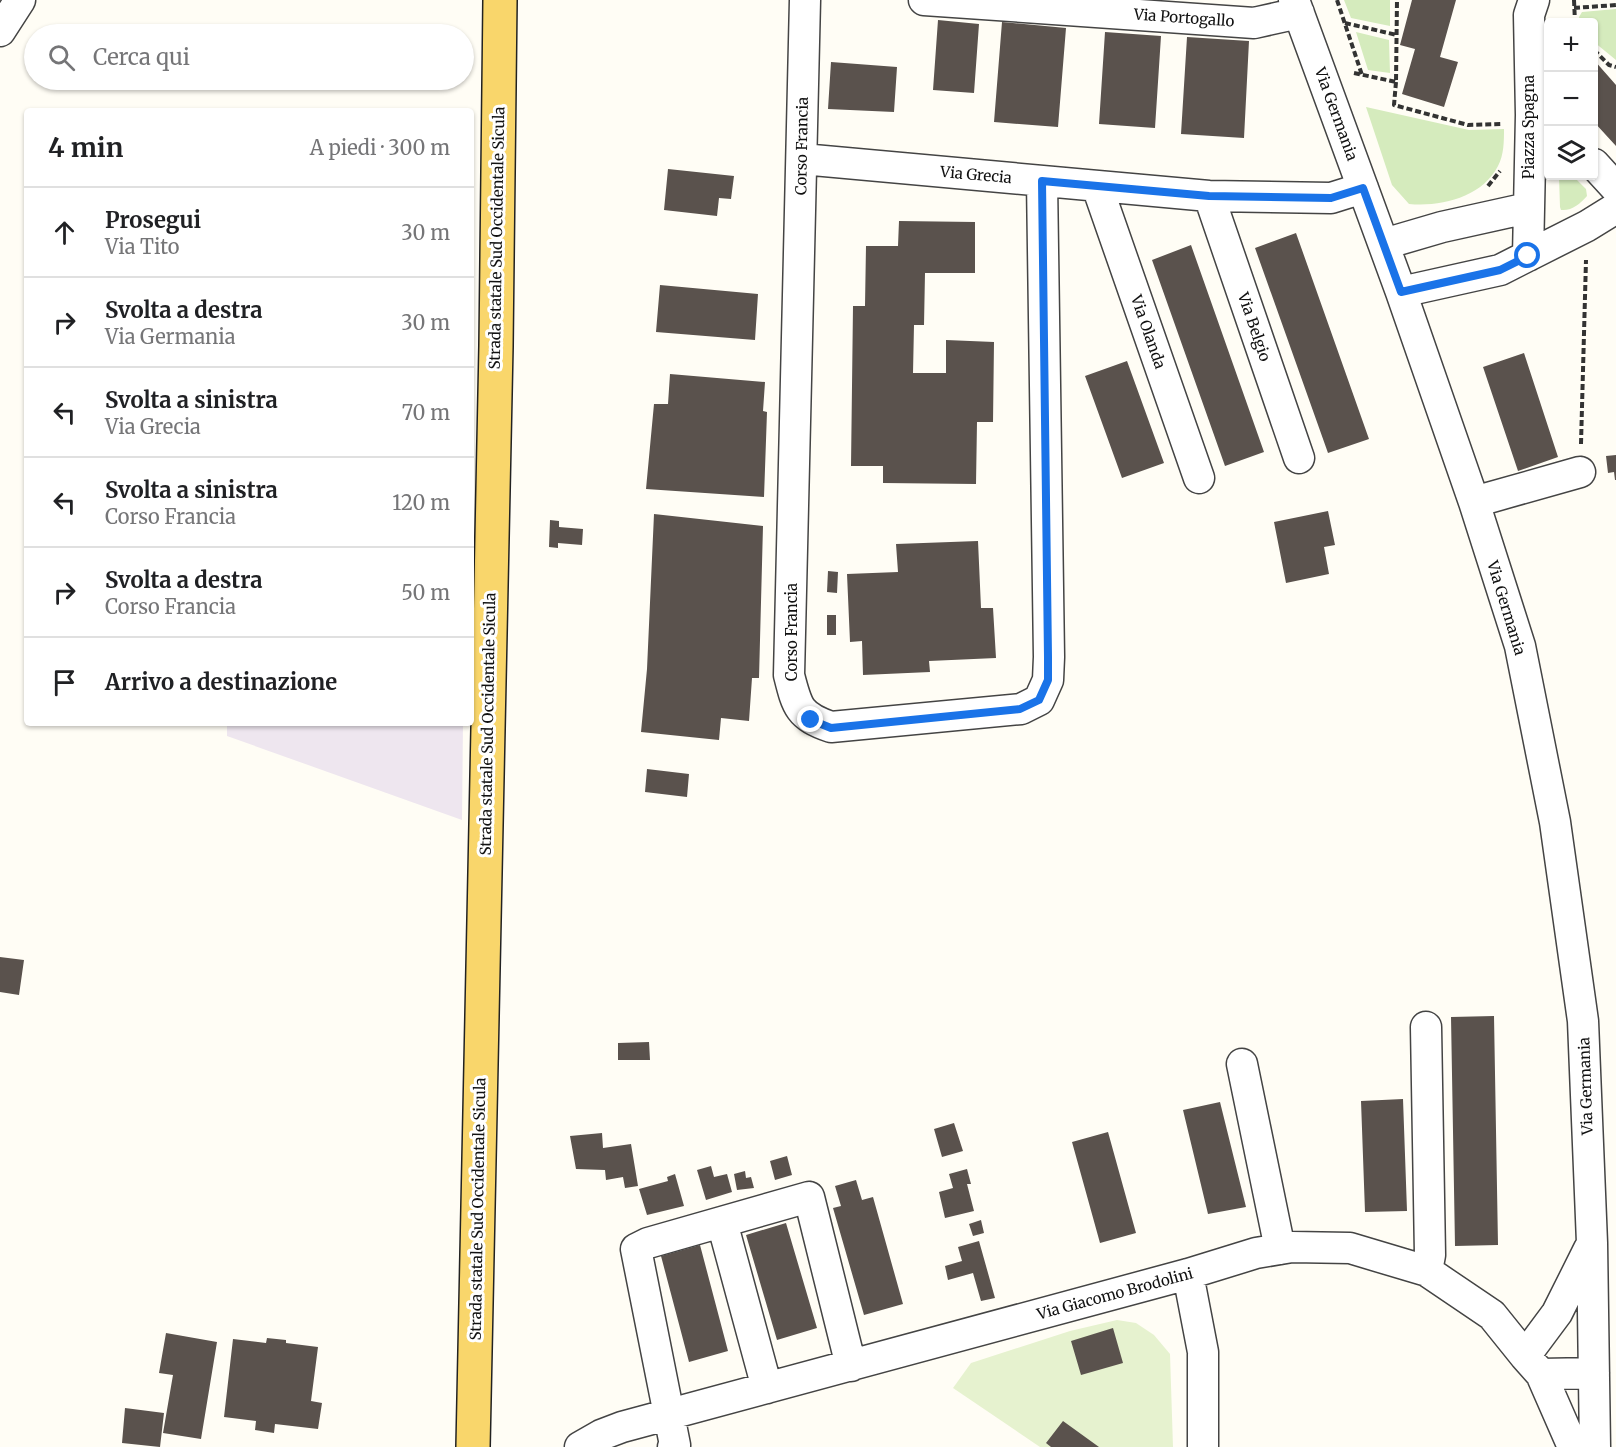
<!DOCTYPE html>
<html lang="it">
<meta charset="utf-8">
<style>
:root{--surface:#fff;--page:#f2f2f2;--text:#202124;--muted:#757577;--line:#e0e0e0}
body{margin:0;font-family:Merriweather,serif;background:var(--page);color:var(--text)}
.controls{position:absolute;right:18px;top:18px;display:grid;overflow:hidden;border-radius:6px;box-shadow:0 2px 4px #0004}
.controls button{width:54px;height:54px;display:grid;place-items:center;padding:0;border:0;border-bottom:2px solid var(--line);background:var(--surface);color:var(--text);font:30px sans-serif}
.stop{position:absolute;width:18px;height:18px;margin:-14px;border:4px solid #1a73e8;border-radius:50%;background:#fff}
.stop.end{background:#1a73e8;border-color:#fff;box-shadow:0 2px 6px #0008}
.list{margin:0;padding:0;list-style:none}
h2{display:flex;justify-content:space-between;align-items:center;height:78px;margin:0;padding:0 24px;font-size:26px}
h2 small{font-size:20px;font-weight:400;color:var(--muted)}
.list li{display:grid;grid-template-columns:39px 1fr auto;gap:18px;align-items:center;box-sizing:border-box;height:90px;padding:0 24px;border-top:2px solid var(--line)}
.list b{display:block;font-size:22px;white-space:nowrap}
.list p{margin:0;font-size:20px;white-space:nowrap;color:var(--muted)}
.list em{font-size:20px;font-style:normal;color:var(--muted)}
.icon{flex:none;width:33px;height:33px;fill:none;stroke:currentColor;stroke-width:2;stroke-linecap:round;stroke-linejoin:round}
.map{position:relative;flex:none;width:1616px;height:1447px;overflow:hidden}
.search{position:absolute;background:var(--surface);box-shadow:0 2px 4px #0004;left:24px;top:24px;width:450px;height:66px;display:flex;align-items:center;gap:15px;box-sizing:border-box;padding:0 21px;border-radius:33px;color:var(--muted);font-size:22px}
.panel{position:absolute;background:var(--surface);box-shadow:0 2px 4px #0004;left:24px;top:108px;width:450px;height:618px;border-radius:6px}
.map>svg:first-child{display:block}
</style>
<div class="map">
<svg width="1616" height="1447" viewBox="0 0 1616 1447">
<rect width="100%" height="100%" fill="#fffdf5"/>
<!-- industrial -->
<path fill="#eee6ef" d="M 227,723 L 463,723 L 462,820 L 227,736 Z"/>
<!-- green -->
<path fill="#d5ebbd" d="M 1344,0 L 1390,0 L 1390,26 L 1351,18 Z
M 1616,9 L 1616,60 L 1594,42 L 1594,22 L 1580,22 L 1579,17 L 1582,12 Z
M 1356,32 L 1389,40 L 1390,73 L 1368,70 Z
M 1366,107 L 1469,130 L 1504,129 C 1504,141 1504,155 1498,166 C 1482,197 1442,207 1409,204 L 1392,185 Z
M 1559,176 L 1573,176 L 1586,189 L 1587,196 C 1580,204 1572,211 1561,210 L 1560,207 Z"/>
<!-- pitch -->
<path fill="#e6f2cf" d="M 1117,1320 L 1136,1323 L 1154,1335 L 1170,1354 L 1173,1447 L 1040,1447 L 953,1388 L 971,1363 L 1070,1331 Z"/>
<!-- building -->
<path fill="#5a524d" d="M 1412,0 L 1456,0 L 1440,57 L 1458,62 L 1444,107 L 1402,94 L 1415,49 L 1400,45 Z
M 938,20 L 979,24 L 974,93 L 933,90 Z
M 1002,22 L 1066,28 L 1058,127 L 994,122 Z
M 1105,32 L 1161,36 L 1155,128 L 1099,124 Z
M 1187,37 L 1249,41 L 1244,138 L 1181,134 Z
M 1594,60 L 1616,85 L 1616,146 L 1594,122 Z
M 831,62 L 897,67 L 894,112 L 828,109 Z
M 668,169 L 734,176 L 731,199 L 719,198 L 717,216 L 664,210 Z
M 899,221 L 975,222 L 975,273 L 925,273 L 924,325 L 914,325 L 913,373 L 946,373 L 946,340 L 994,342 L 993,422 L 977,422 L 976,484 L 883,483 L 883,466 L 851,466 L 853,306 L 865,306 L 866,246 L 898,246 Z
M 1296,233 L 1369,439 L 1328,453 L 1255,248 Z
M 1191,245 L 1264,452 L 1225,466 L 1152,260 Z
M 660,285 L 758,294 L 755,340 L 656,332 Z
M 1524,353 L 1558,457 L 1518,471 L 1483,367 Z
M 1127,361 L 1164,463 L 1122,478 L 1085,376 Z
M 670,374 L 765,382 L 763,411 L 767,412 L 764,497 L 646,489 L 654,404 L 668,404 Z
M 1616,455 L 1616,480 L 1615,480 L 1614,472 L 1608,473 L 1606,456 Z
M 1328,511 L 1335,545 L 1324,547 L 1329,574 L 1286,583 L 1274,522 Z
M 654,514 L 763,526 L 759,678 L 752,678 L 749,721 L 721,718 L 719,740 L 641,732 L 647,669 Z
M 550,520 L 559,521 L 559,527 L 583,529 L 582,545 L 558,543 L 558,548 L 549,547 Z
M 978,541 L 981,608 L 993,608 L 996,658 L 929,661 L 930,672 L 863,675 L 862,641 L 850,642 L 847,574 L 898,572 L 896,544 Z
M 828,571 L 838,572 L 837,593 L 827,592 Z
M 827,615 L 836,615 L 836,635 L 827,635 Z
M 647,769 L 689,774 L 687,797 L 645,792 Z
M 0,957 L 24,960 L 19,995 L 0,992 Z
M 1494,1016 L 1498,1245 L 1455,1246 L 1451,1017 Z
M 649,1042 L 650,1060 L 618,1060 L 618,1043 Z
M 1403,1099 L 1407,1211 L 1365,1212 L 1361,1101 Z
M 1220,1102 L 1246,1207 L 1208,1214 L 1183,1110 Z
M 954,1123 L 963,1151 L 942,1157 L 934,1129 Z
M 1108,1132 L 1136,1233 L 1100,1243 L 1072,1142 Z
M 602,1133 L 603,1148 L 631,1144 L 638,1186 L 625,1188 L 623,1177 L 606,1180 L 605,1170 L 576,1169 L 570,1136 Z
M 787,1156 L 792,1175 L 775,1180 L 770,1161 Z
M 711,1166 L 714,1177 L 727,1174 L 732,1192 L 706,1200 L 697,1170 Z
M 967,1169 L 971,1184 L 967,1184 L 974,1211 L 945,1218 L 939,1192 L 953,1188 L 949,1174 Z
M 745,1171 L 746,1178 L 751,1177 L 754,1188 L 737,1190 L 734,1174 Z
M 675,1174 L 684,1206 L 647,1215 L 639,1189 L 668,1181 L 667,1177 Z
M 856,1180 L 862,1200 L 873,1197 L 903,1304 L 864,1315 L 833,1208 L 841,1206 L 835,1186 Z
M 981,1220 L 984,1233 L 973,1236 L 969,1224 Z
M 786,1223 L 817,1328 L 777,1340 L 746,1235 Z
M 979,1241 L 995,1298 L 981,1301 L 973,1273 L 948,1280 L 945,1266 L 962,1261 L 958,1247 Z
M 700,1245 L 728,1351 L 689,1362 L 661,1256 Z
M 1113,1328 L 1123,1363 L 1081,1375 L 1071,1341 Z
M 166,1333 L 217,1342 L 201,1439 L 163,1433 L 173,1375 L 159,1373 Z
M 267,1338 L 286,1340 L 286,1343 L 318,1347 L 311,1401 L 322,1403 L 318,1429 L 275,1424 L 274,1433 L 255,1430 L 256,1421 L 224,1417 L 233,1339 L 266,1343 Z
M 125,1408 L 164,1413 L 160,1447 L 122,1443 Z
M 1063,1421 L 1099,1447 L 1051,1447 L 1046,1443 Z"/>
<g fill="none" stroke-linecap="round" stroke-linejoin="round">
<defs>
<path id="minor" d="M 805,0 L 789,675 C 797,707 799,716 831,727 L 1021,709 L 1039,700 L 1048,680 L 1049,657 L 1042,181
M 924,0 L 1254,23 L 1299,13
M 1294,0 L 1401,292 L 1474,502 L 1520,646 L 1555,822 L 1583,1021 L 1592,1243 L 1595,1447
M 0,31 L 20,0
M 802,159 L 1209,196 L 1331,198 L 1363,188
M 1594,164 L 1616,188
M 1097,186 L 1199,478
M 1209,196 L 1299,458
M 1384,244 L 1442,227 L 1528,208
M 1528,256 L 1531,115 L 1529,15 L 1534,0
M 1401,292 L 1500,270 L 1587,226 L 1616,208
M 1474,502 L 1580,472
M 1426,1027 L 1430,1255 L 1427,1271
M 1242,1064 L 1280,1249
M 722,1222 L 767,1388
M 1188,1274 L 1203,1352 L 1203,1447
M 1525,1356 L 1557,1313 L 1589,1249
M 1541,1374 L 1594,1373
M 580,1447 L 601,1435 L 622,1427 L 1188,1274 L 1256,1253 L 1292,1247 L 1350,1248 L 1427,1271 L 1492,1315 L 1525,1356 L 1541,1374 L 1573,1447
M 673,1447 L 675,1445 L 636,1249 L 648,1243 L 809,1197 L 851,1366"/>
<path id="major" d="M 473,1447 L 496,346 L 500,0"/>
</defs>
<!-- minor casing -->
<use href="#minor" stroke="#444" stroke-width="33"/>
<!-- major casing -->
<use href="#major" stroke="#222" stroke-width="36"/>
<!-- path -->
<path stroke="#333" stroke-width="4" stroke-dasharray="6 3" stroke-linecap="butt" d="M 1337,0 L 1362,75
M 1574,0 L 1575,22
M 1574,8 L 1616,5
M 1345,23 L 1397,35
M 1594,50 L 1609,65 L 1616,67
M 1354,73 L 1396,82 L 1397,0
M 1396,82 L 1394,105 L 1468,125 L 1503,124
M 1488,186 L 1500,171
M 1581,444 L 1586,260"/>
<!-- minor -->
<use href="#minor" stroke="#fff" stroke-width="30"/>
<!-- major -->
<use href="#major" stroke="#f9d66b" stroke-width="33"/>
</g>
<g fill="none" stroke-linecap="round" stroke-linejoin="round">
<!-- route -->
<path stroke="#1a73e8" stroke-width="8" d="M 811,720 L 831,728 L 1020,709 L 1039,700 L 1048,680 L 1048,657 L 1042,181 L 1209,196 L 1331,198 L 1363,188 L 1401,292 L 1500,270 L 1528,256"/>
</g>
<g text-anchor="middle" stroke-width="6" stroke-linejoin="round" paint-order="stroke">
<!-- street labels -->
<g font-size="15" fill="#111" stroke="#fff">
<text transform="translate(1184 18) rotate(4)" y="5">Via Portogallo</text>
<text transform="translate(1336 114) rotate(70)" y="5">Via Germania</text>
<text transform="translate(1529 127) rotate(-90)" y="5">Piazza Spagna</text>
<text transform="translate(802 146) rotate(-89)" y="5">Corso Francia</text>
<text transform="translate(976 175) rotate(5)" y="5">Via Grecia</text>
<text transform="translate(497 238) rotate(-89)" y="5">Strada statale Sud Occidentale Sicula</text>
<text transform="translate(1254 327) rotate(71)" y="5">Via Belgio</text>
<text transform="translate(1148 332) rotate(71)" y="5">Via Olanda</text>
<text transform="translate(1506 608) rotate(73)" y="5">Via Germania</text>
<text transform="translate(792 632) rotate(-90)" y="5">Corso Francia</text>
<text transform="translate(488 724) rotate(-89)" y="5">Strada statale Sud Occidentale Sicula</text>
<text transform="translate(1586 1086) rotate(-92)" y="5">Via Germania</text>
<text transform="translate(478 1209) rotate(-89)" y="5">Strada statale Sud Occidentale Sicula</text>
<text transform="translate(1115 1294) rotate(-15)" y="5">Via Giacomo Brodolini</text>
</g>
</g>
</svg>
<div class="controls">
<button>+</button>
<button>−</button>
<button><svg class="icon" aria-label="layers" viewBox="0 0 24 24"><path d="M12 4l9 5-9 5-9-5zM3 14l9 5 9-5"/></svg></button>
</div>
<div class="stop" style="left:1528px;top:256px"></div>
<div class="stop end" style="left:811px;top:720px"></div>
<div class="search"><svg class="icon" aria-label="search" viewBox="0 0 24 24"><circle cx="10" cy="10" r="6"/><path d="M15 15l6 6"/></svg>Cerca qui</div>
<section class="panel">
<h2>4 min<small>A piedi · 300 m</small></h2>
<ul class="list">
<li><svg class="icon" aria-label="ahead" viewBox="0 0 24 24"><path d="M12 20V5M6 11l6-6 6 6"/></svg><div><b>Prosegui</b><p>Via Tito</p></div><em>30 m</em></li>
<li><svg class="icon" aria-label="right" viewBox="0 0 24 24"><path d="M7 20v-9h11M14 6l5 5-5 5"/></svg><div><b>Svolta a destra</b><p>Via Germania</p></div><em>30 m</em></li>
<li><svg class="icon" aria-label="left" viewBox="0 0 24 24"><path d="M17 20v-9H6M10 6l-5 5 5 5"/></svg><div><b>Svolta a sinistra</b><p>Via Grecia</p></div><em>70 m</em></li>
<li><svg class="icon" aria-label="left" viewBox="0 0 24 24"><path d="M17 20v-9H6M10 6l-5 5 5 5"/></svg><div><b>Svolta a sinistra</b><p>Corso Francia</p></div><em>120 m</em></li>
<li><svg class="icon" aria-label="right" viewBox="0 0 24 24"><path d="M7 20v-9h11M14 6l5 5-5 5"/></svg><div><b>Svolta a destra</b><p>Corso Francia</p></div><em>50 m</em></li>
<li><svg class="icon" aria-label="arrive" viewBox="0 0 24 24"><path d="M6 21V4h12l-3 4 3 4H6"/></svg><div><b>Arrivo a destinazione</b></div></li>
</ul>
</section>
</div>
